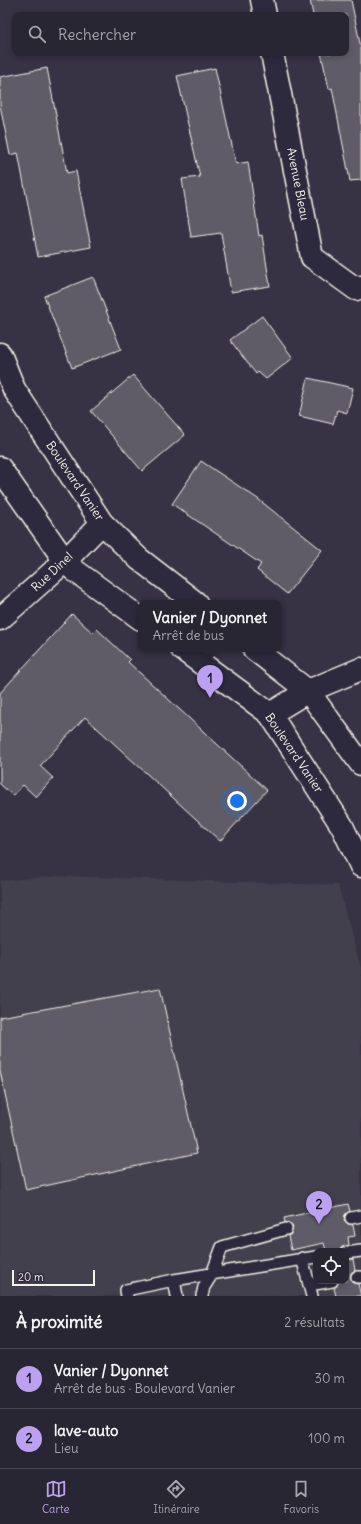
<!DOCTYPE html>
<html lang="fr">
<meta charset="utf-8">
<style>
:root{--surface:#292633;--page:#35323f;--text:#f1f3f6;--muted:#a5a5ac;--line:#45434e;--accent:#bca0f2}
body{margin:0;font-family:Delius,sans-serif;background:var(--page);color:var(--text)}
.controls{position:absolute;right:12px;bottom:12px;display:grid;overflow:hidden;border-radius:8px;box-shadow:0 2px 6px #0003}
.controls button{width:36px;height:36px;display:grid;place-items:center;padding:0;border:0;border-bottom:1px solid var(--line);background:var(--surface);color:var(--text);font:20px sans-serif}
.scale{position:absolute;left:12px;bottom:10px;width:83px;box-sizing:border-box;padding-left:4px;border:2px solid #f4f1e8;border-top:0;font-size:11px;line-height:14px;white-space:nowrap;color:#f4f1e8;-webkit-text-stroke:3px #2f2a3d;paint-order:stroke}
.you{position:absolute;left:237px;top:801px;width:14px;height:14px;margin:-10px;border:3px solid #fff;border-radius:50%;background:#1a73e8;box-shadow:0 0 0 6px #1a73e833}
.badge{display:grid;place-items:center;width:26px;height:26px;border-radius:50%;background:var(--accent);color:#111;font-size:13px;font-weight:700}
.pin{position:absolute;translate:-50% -33px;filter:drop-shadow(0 1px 2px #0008)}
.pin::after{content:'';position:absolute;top:21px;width:14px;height:12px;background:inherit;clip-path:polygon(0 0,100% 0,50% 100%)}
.popup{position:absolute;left:138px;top:600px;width:144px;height:52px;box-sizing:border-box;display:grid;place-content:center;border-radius:8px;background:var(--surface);filter:drop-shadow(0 1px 3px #0005);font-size:13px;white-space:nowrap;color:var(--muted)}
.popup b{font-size:15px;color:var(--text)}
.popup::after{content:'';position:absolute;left:50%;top:100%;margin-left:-8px;border:8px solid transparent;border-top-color:var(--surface)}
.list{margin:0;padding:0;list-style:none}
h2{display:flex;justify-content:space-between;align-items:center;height:52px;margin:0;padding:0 16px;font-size:17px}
h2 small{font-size:13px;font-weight:400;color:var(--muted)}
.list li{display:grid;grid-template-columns:26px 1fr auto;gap:12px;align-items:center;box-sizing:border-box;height:60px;padding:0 16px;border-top:1px solid var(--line)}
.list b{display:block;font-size:15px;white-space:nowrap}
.list p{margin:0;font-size:13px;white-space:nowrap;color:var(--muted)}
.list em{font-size:13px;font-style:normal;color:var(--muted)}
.icon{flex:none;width:22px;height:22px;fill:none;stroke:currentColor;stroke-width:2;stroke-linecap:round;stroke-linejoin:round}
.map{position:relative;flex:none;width:361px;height:1296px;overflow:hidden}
.search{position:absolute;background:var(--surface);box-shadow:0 2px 6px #0003;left:12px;right:12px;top:12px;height:44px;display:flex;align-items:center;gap:10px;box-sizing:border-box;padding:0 14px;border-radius:8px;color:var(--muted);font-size:15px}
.sheet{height:172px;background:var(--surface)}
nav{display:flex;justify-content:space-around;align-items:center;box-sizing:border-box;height:56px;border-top:1px solid var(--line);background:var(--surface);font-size:11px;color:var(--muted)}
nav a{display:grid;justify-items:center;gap:2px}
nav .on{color:var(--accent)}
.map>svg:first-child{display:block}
</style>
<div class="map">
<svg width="361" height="1296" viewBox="0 0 361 1296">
<rect width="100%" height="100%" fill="#373244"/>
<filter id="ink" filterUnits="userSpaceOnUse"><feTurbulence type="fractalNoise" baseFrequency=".025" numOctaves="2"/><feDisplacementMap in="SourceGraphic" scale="8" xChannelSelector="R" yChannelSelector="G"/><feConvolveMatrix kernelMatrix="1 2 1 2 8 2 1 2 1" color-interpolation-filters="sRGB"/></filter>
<g filter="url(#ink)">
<!-- built -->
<path fill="#433f4e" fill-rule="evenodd" d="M 57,876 L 338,885 L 361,968 L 361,1296 L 0,1296 L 0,881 ZM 316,1251 L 346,1251 L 346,1281 L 316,1281 Z"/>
<!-- building -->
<path fill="#5f5c67" stroke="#f4f1e8" d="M 310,0 L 351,0 L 361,48 L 361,180 L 350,181 L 332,88 L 329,89 L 321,53 L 346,53 L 346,15 L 313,15 Z
M 47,68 L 67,173 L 76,171 L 91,247 L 38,257 L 18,153 L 10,155 L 0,105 L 0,77 Z
M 215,68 L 236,164 L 248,162 L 259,236 L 262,235 L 270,286 L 231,292 L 221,233 L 191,237 L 182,179 L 200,177 L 177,76 Z
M 93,277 L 121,349 L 72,368 L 44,296 Z
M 262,316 L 293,358 L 266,379 L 258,372 L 256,374 L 230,340 Z
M 133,375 L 185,435 L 142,471 L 91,411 Z
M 308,378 L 353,388 L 347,413 L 337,410 L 333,424 L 299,416 Z
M 201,461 L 258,499 L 322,550 L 287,594 L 257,570 L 261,564 L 172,504 Z
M 72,614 L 93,633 L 97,629 L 130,660 L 128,662 L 267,790 L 220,841 L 85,717 L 40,766 L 53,778 L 36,797 L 23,785 L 13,796 L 0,784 L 0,693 Z
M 160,988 L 197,1153 L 26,1190 L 0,1071 L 0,1017 Z
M 348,1204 L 350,1211 L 345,1215 L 344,1220 L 348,1224 L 353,1225 L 355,1236 L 348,1237 L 349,1245 L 342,1247 L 339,1251 L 326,1251 L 324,1243 L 291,1250 L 288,1236 L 291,1234 L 293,1227 L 291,1224 L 285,1222 L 284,1218 Z
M 353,1259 L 355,1270 L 351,1273 L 350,1277 L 353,1283 L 358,1284 L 361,1296 L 336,1296 L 334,1288 L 337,1286 L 339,1281 L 346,1281 L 346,1260 Z"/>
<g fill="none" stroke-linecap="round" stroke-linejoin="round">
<defs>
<path id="service" d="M 351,1218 L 361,1216
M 346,1253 L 361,1251
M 302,1258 L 312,1296
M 357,1277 L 361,1277
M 309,1285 L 332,1281
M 127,1296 L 126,1290 L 174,1280
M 177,1296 L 174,1280 L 316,1257
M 202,1296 L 204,1287 L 212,1274 L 222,1247 L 286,1229"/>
<path id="minor" d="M 262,0 L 265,15
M 272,53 L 312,257 L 356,289 L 361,287
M 0,619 L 65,561 L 102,523
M 270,714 L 308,691 L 361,669"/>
<path id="tertiary" d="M 0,354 L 14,389 L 102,523 L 139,559 L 196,603
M 0,468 L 65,561 L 74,570 L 141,619
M 182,649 L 270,714 L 342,826 L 361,866
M 254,649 L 308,691 L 361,764"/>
</defs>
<!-- service casing -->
<use href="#service" stroke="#f4f1e8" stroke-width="14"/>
<!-- minor casing -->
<use href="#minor" stroke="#f4f1e8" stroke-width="25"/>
<!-- tertiary casing -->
<use href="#tertiary" stroke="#f4f1e8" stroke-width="25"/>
<!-- service -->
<use href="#service" stroke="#2f2a3d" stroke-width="11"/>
<!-- minor -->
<use href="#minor" stroke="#2f2a3d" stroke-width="22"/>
<!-- tertiary -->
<use href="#tertiary" stroke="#2f2a3d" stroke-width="22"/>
</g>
</g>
<g text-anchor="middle" stroke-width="3" stroke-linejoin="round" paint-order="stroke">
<!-- street labels -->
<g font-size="12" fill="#f4f1e8" stroke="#2f2a3d">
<text transform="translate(298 184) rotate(79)" y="4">Avenue Bleau</text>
<text transform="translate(75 481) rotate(56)" y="4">Boulevard Vanier</text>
<text transform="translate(52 572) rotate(-43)" y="4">Rue Dinel</text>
<text transform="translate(294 753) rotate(56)" y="4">Boulevard Vanier</text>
</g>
</g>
</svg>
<div class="controls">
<button><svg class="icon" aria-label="locate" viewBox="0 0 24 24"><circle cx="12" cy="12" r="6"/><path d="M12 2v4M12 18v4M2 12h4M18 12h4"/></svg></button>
</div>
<div class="scale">20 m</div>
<div class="you"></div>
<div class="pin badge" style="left:210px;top:698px">1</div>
<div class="popup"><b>Vanier / Dyonnet</b>Arrêt de bus</div>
<div class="pin badge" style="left:319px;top:1224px">2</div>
<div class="search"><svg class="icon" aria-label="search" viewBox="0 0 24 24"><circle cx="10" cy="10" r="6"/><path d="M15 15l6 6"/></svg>Rechercher</div>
</div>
<section class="sheet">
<h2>À proximité<small>2 résultats</small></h2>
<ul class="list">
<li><span class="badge">1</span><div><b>Vanier / Dyonnet</b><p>Arrêt de bus · Boulevard Vanier</p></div><em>30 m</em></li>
<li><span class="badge">2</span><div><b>lave-auto</b><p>Lieu</p></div><em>100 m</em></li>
</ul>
</section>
<nav>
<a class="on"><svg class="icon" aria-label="map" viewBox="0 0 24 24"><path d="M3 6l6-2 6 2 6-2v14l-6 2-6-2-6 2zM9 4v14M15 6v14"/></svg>Carte</a>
<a><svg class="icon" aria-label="directions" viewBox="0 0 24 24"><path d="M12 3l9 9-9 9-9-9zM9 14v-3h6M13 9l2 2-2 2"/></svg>Itinéraire</a>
<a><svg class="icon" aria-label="saved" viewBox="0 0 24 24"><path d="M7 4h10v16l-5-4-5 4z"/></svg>Favoris</a>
</nav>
